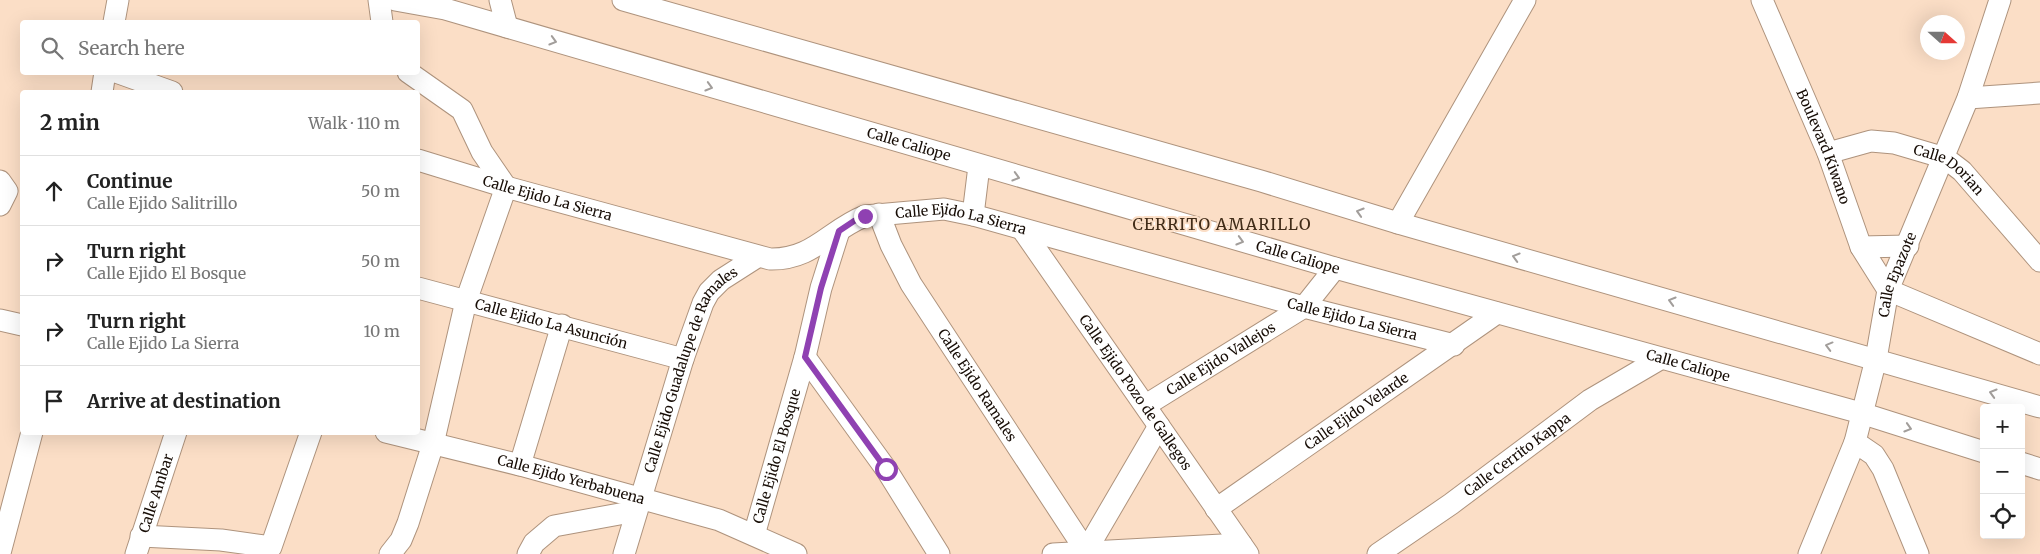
<!DOCTYPE html>
<meta charset="utf-8">
<style>
:root{--surface:#fff;--page:#f6f6f6;--text:#222;--muted:#767676;--line:#e0e0e0}
body{margin:0;font-family:Merriweather,serif;background:var(--page);color:var(--text)}
.controls{position:absolute;right:15px;bottom:15px;display:grid;overflow:hidden;border-radius:5px;box-shadow:0 5px 20px #0002}
.controls button{width:45px;height:45px;display:grid;place-items:center;padding:0;border:0;border-bottom:1px solid var(--line);background:var(--surface);color:var(--text);font:25px sans-serif}
.compass{position:absolute;left:1920px;top:15px;width:45px;height:45px;border-radius:50%;background:var(--surface);box-shadow:0 5px 20px #0002;rotate:111deg}
.stop{position:absolute;width:15px;height:15px;margin:-11px;border:4px solid #8f41b2;border-radius:50%;background:#fff}
.stop.end{background:#8f41b2;border-color:#fff;box-shadow:0 1px 5px #0008}
.list{margin:0;padding:0;list-style:none}
h2{display:flex;justify-content:space-between;align-items:center;height:65px;margin:0;padding:0 20px;font-size:21px}
h2 small{font-size:16px;font-weight:400;color:var(--muted)}
.list li{display:grid;grid-template-columns:32px 1fr auto;gap:15px;align-items:center;box-sizing:border-box;height:70px;padding:0 20px;border-top:1px solid var(--line)}
.list b{display:block;font-size:19px;white-space:nowrap}
.list p{margin:0;font-size:16px;white-space:nowrap;color:var(--muted)}
.list em{font-size:16px;font-style:normal;color:var(--muted)}
.icon{flex:none;width:28px;height:28px;fill:none;stroke:currentColor;stroke-width:2;stroke-linecap:round;stroke-linejoin:round}
.map{position:relative;flex:none;width:2040px;height:554px;overflow:hidden}
.search{position:absolute;background:var(--surface);box-shadow:0 5px 20px #0002;left:20px;top:20px;width:400px;height:55px;display:flex;align-items:center;gap:12px;box-sizing:border-box;padding:0 18px;border-radius:5px;color:var(--muted);font-size:19px}
.panel{position:absolute;background:var(--surface);box-shadow:0 5px 20px #0002;left:20px;top:90px;width:400px;height:345px;border-radius:5px}
.map>svg:first-child{display:block}
</style>
<div class="map">
<svg width="2040" height="554" viewBox="0 0 2040 554">
<rect width="100%" height="100%" fill="#fbdec6"/>
<g fill="none" stroke-linecap="round" stroke-linejoin="round">
<defs>
<g id="minor">
<path d="M 379,0 L 382,22"/>
<path id="s1" d="M 395,0 L 445,9 L 1335,268 L 1861,413 L 1984,452"/>
<path d="M 500,0 L 507,27"/>
<path d="M 623,0 L 1261,181 L 1398,223 L 2040,407"/>
<path id="s2" d="M 1762,0 L 1828,153 L 1861,247 L 1888,290 L 2040,354"/>
<path d="M 114,22 L 118,0"/>
<path d="M 116,72 L 172,92"/>
<path d="M 102,92 L 105,72"/>
<path d="M 1968,98 L 2040,93"/>
<path id="s3" d="M 1828,153 L 1871,141 L 1894,143 L 1945,158 L 1962,171 L 2040,261"/>
<path id="s4" d="M 418,160 L 506,187 L 770,259 C 813,260 829,230 865,216 L 944,209 L 973,215 L 1304,307 L 1454,345"/>
<path d="M 0,181 L 7,191 L 0,205"/>
<path id="s5" d="M 879,214 L 891,245 L 911,284 L 1086,551 L 1159,426"/>
<path d="M 973,215 L 979,166"/>
<path d="M 1398,223 L 1525,0"/>
<path id="s6" d="M 1022,229 L 1248,554"/>
<path d="M 1861,247 L 1908,246"/>
<path id="s7" d="M 418,288 L 683,359"/>
<path d="M 0,320 L 22,325"/>
<path d="M 805,357 L 886,469 L 939,554"/>
<path id="s8" d="M 1146,405 L 1304,307 L 1335,268"/>
<path id="s9" d="M 386,432 L 520,465 L 719,520 L 796,554"/>
<path d="M 1855,442 L 1874,455 L 1883,469 L 1918,554"/>
<path d="M 2021,463 L 2040,469"/>
<path d="M 520,465 L 562,325"/>
<path id="s10" d="M 1216,509 L 1497,313"/>
<path id="s11" d="M 754,535 L 805,357 L 821,288 L 839,231"/>
<path d="M 141,536 L 221,540 L 271,547 L 311,432"/>
<path d="M 0,553 L 32,432"/>
<path id="s12" d="M 136,554 L 176,432"/>
<path d="M 390,554 L 401,540 L 408,523 L 433,444 L 466,301 L 506,187 L 482,152 L 462,110 L 408,72"/>
<path d="M 528,554 L 534,543 L 554,526 L 636,511"/>
<path id="s13" d="M 624,554 L 683,359 L 703,303 L 709,292 L 721,280 L 757,257"/>
<path d="M 1053,554 L 1241,544"/>
<path id="s14" d="M 1378,554 L 1451,504 L 1590,400 L 1660,359"/>
<path id="s15" d="M 1809,554 L 1855,442 L 1876,359 L 1888,290 L 1968,98 L 2000,0"/>
</g>
</defs>
<!-- minor casing -->
<use href="#minor" stroke="#ae937d" stroke-width="23"/>
<!-- minor -->
<use href="#minor" stroke="#fff" stroke-width="21"/>
</g>
<!-- one-way arrows -->
<defs><path id="oneway-chevron" d="M-2-3.5L2.5 0L-2 3.5" fill="none" stroke-width="1.6" stroke-linecap="round" stroke-linejoin="round" transform="scale(1.25)"/></defs>
<g stroke="#a29e9b">
<use href="#oneway-chevron" transform="translate(553 41) rotate(16)"/>
<use href="#oneway-chevron" transform="translate(709 87) rotate(16)"/>
<use href="#oneway-chevron" transform="translate(1016 177) rotate(16)"/>
<use href="#oneway-chevron" transform="translate(1360 212) rotate(-163)"/>
<use href="#oneway-chevron" transform="translate(1240 241) rotate(16)"/>
<use href="#oneway-chevron" transform="translate(1516 257) rotate(-164)"/>
<use href="#oneway-chevron" transform="translate(1672 301) rotate(-164)"/>
<use href="#oneway-chevron" transform="translate(1829 346) rotate(-165)"/>
<use href="#oneway-chevron" transform="translate(1993 393) rotate(-164)"/>
<use href="#oneway-chevron" transform="translate(1908 428) rotate(17)"/>
</g>
<g fill="none" stroke-linecap="round" stroke-linejoin="round">
<!-- route -->
<path stroke="#8f41b2" stroke-width="6" d="M 865,216 L 854,221 L 839,231 L 821,288 L 805,357 L 886,469"/>
</g>
<g text-anchor="middle" stroke-width="4" stroke-linejoin="round" paint-order="stroke">
<!-- street labels -->
<g font-size="14" fill="#170d06" stroke="#fbdec6">
<text dy="5" stroke="none"><textPath href="#s1" startOffset="534">Calle Caliope</textPath></text>
<text dy="5" stroke="none"><textPath href="#s2" startOffset="159">Boulevard Kiwano</textPath></text>
<text dy="5" stroke="none"><textPath href="#s3" startOffset="130">Calle Dorian</textPath></text>
<text dy="5" stroke="none"><textPath href="#s4" startOffset="135">Calle Ejido La Sierra</textPath></text>
<text dy="5" stroke="none"><textPath href="#s4" startOffset="569">Calle Ejido La Sierra</textPath></text>
<text dy="5" stroke="none"><textPath href="#s1" startOffset="939">Calle Caliope</textPath></text>
<text dy="5" stroke="none"><textPath href="#s15" startOffset="294">Calle Epazote</textPath></text>
<text dy="5" stroke="none"><textPath href="#s4" startOffset="974">Calle Ejido La Sierra</textPath></text>
<text dy="5" stroke="none"><textPath href="#s7" startOffset="138">Calle Ejido La Asunción</textPath></text>
<text dy="5" stroke="none"><textPath href="#s8" startOffset="88">Calle Ejido Vallejos</textPath></text>
<text dy="5" stroke="none"><textPath href="#s1" startOffset="1344">Calle Caliope</textPath></text>
<text dy="5" stroke="none"><textPath href="#s13" startOffset="198">Calle Ejido Guadalupe de Ramales</textPath></text>
<text dy="5" stroke="none"><textPath href="#s5" startOffset="198">Calle Ejido Ramales</textPath></text>
<text dy="5" stroke="none"><textPath href="#s6" startOffset="199">Calle Ejido Pozo de Gallegos</textPath></text>
<text dy="5" stroke="none"><textPath href="#s10" startOffset="171">Calle Ejido Velarde</textPath></text>
<text dy="5" stroke="none"><textPath href="#s14" startOffset="171">Calle Cerrito Kappa</textPath></text>
<text dy="5" stroke="none"><textPath href="#s11" startOffset="82">Calle Ejido El Bosque</textPath></text>
<text dy="5" stroke="none"><textPath href="#s9" startOffset="191">Calle Ejido Yerbabuena</textPath></text>
<text dy="5" stroke="none"><textPath href="#s12" startOffset="64">Calle Ambar</textPath></text>
</g>
<!-- quarter labels -->
<g font-size="16" letter-spacing="1" fill="#412c18" stroke="#fbdec6">
<text x="1222" y="230">CERRITO AMARILLO</text>
</g>
</g>
</svg>
<div class="controls">
<button>+</button>
<button>−</button>
<button><svg class="icon" aria-label="locate" viewBox="0 0 24 24"><circle cx="12" cy="12" r="6"/><path d="M12 2v4M12 18v4M2 12h4M18 12h4"/></svg></button>
</div>
<svg class="compass" viewBox="-18 -18 36 36"><path d="M0-13l5 13h-10z" fill="#e53935"/><path d="M0 13l5-13h-10z" fill="#767676"/></svg>
<div class="stop" style="left:886px;top:469px"></div>
<div class="stop end" style="left:865px;top:216px"></div>
<div class="search"><svg class="icon" aria-label="search" viewBox="0 0 24 24"><circle cx="10" cy="10" r="6"/><path d="M15 15l6 6"/></svg>Search here</div>
<section class="panel">
<h2>2 min<small>Walk · 110 m</small></h2>
<ul class="list">
<li><svg class="icon" aria-label="ahead" viewBox="0 0 24 24"><path d="M12 20V5M6 11l6-6 6 6"/></svg><div><b>Continue</b><p>Calle Ejido Salitrillo</p></div><em>50 m</em></li>
<li><svg class="icon" aria-label="right" viewBox="0 0 24 24"><path d="M7 20v-9h11M14 6l5 5-5 5"/></svg><div><b>Turn right</b><p>Calle Ejido El Bosque</p></div><em>50 m</em></li>
<li><svg class="icon" aria-label="right" viewBox="0 0 24 24"><path d="M7 20v-9h11M14 6l5 5-5 5"/></svg><div><b>Turn right</b><p>Calle Ejido La Sierra</p></div><em>10 m</em></li>
<li><svg class="icon" aria-label="arrive" viewBox="0 0 24 24"><path d="M6 21V4h12l-3 4 3 4H6"/></svg><div><b>Arrive at destination</b></div></li>
</ul>
</section>
</div>
